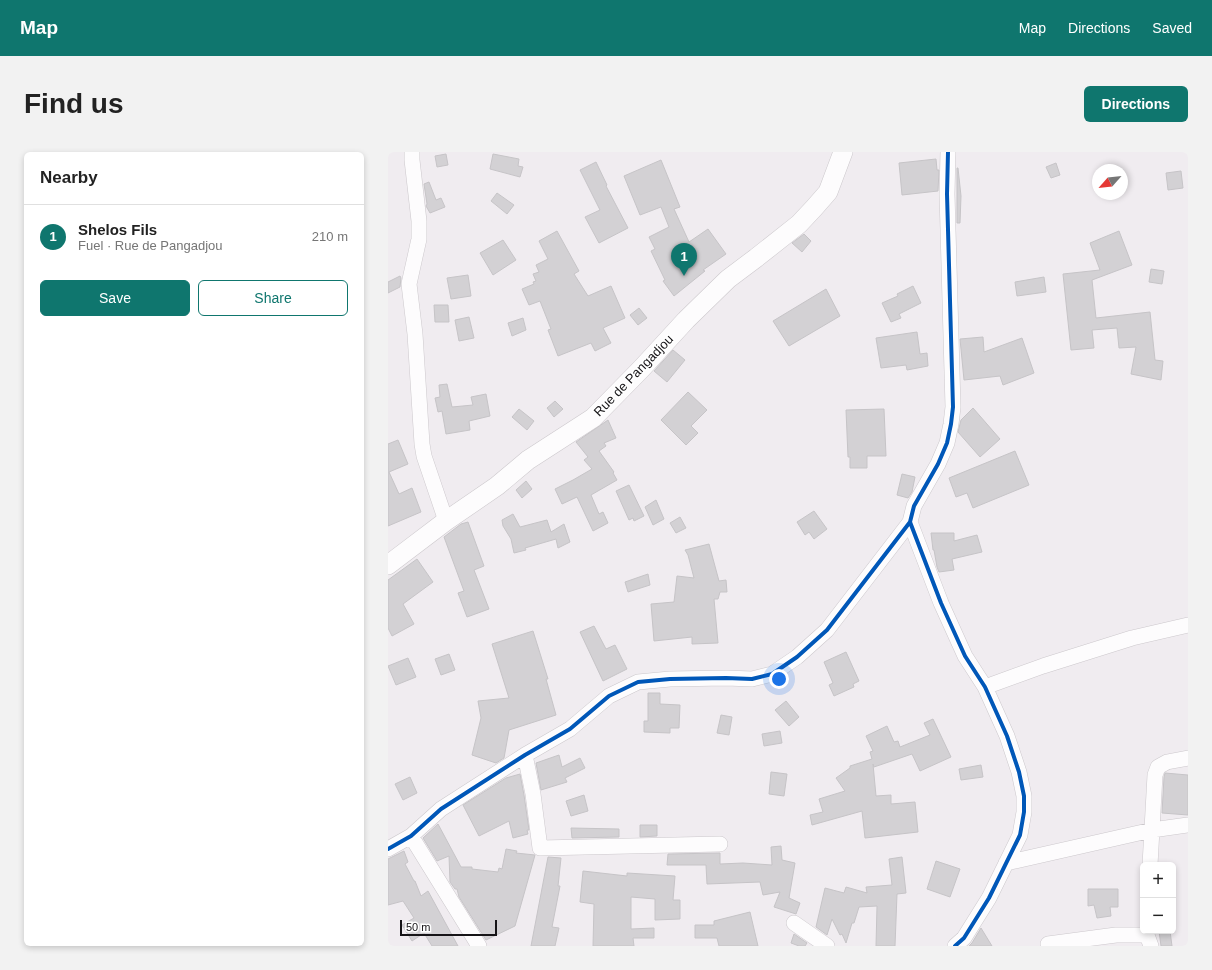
<!DOCTYPE html>
<meta charset="utf-8">
<style>
:root{--surface:#fff;--page:#f2f2f2;--text:#222;--muted:#767676;--line:#e0e0e0;--accent:#0f766e}
body{margin:0;font-family:Helvetica,sans-serif;background:var(--page);color:var(--text)}
.controls{position:absolute;right:12px;bottom:12px;display:grid;overflow:hidden;border-radius:6px;box-shadow:0 2px 6px #0003}
.controls button{width:36px;height:36px;display:grid;place-items:center;padding:0;border:0;border-bottom:1px solid var(--line);background:var(--surface);color:var(--text);font:20px sans-serif}
.compass{position:absolute;left:704px;top:12px;width:36px;height:36px;border-radius:50%;background:var(--surface);box-shadow:0 2px 6px #0003;rotate:243deg}
.scale{position:absolute;left:12px;bottom:10px;width:97px;box-sizing:border-box;padding-left:4px;border:2px solid #161417;border-top:0;font-size:11px;line-height:14px;white-space:nowrap;color:#161417;-webkit-text-stroke:3px #fff;paint-order:stroke}
.you{position:absolute;left:391px;top:527px;width:14px;height:14px;margin:-10px;border:3px solid #fff;border-radius:50%;background:#1a73e8;box-shadow:0 0 0 6px #1a73e833}
.badge{display:grid;place-items:center;width:26px;height:26px;border-radius:50%;background:var(--accent);color:#fff;font-size:13px;font-weight:700}
.pin{position:absolute;translate:-50% -33px;filter:drop-shadow(0 1px 2px #0008)}
.pin::after{content:'';position:absolute;top:21px;width:14px;height:12px;background:inherit;clip-path:polygon(0 0,100% 0,50% 100%)}
.list{margin:0;padding:0;list-style:none}
h2{display:flex;justify-content:space-between;align-items:center;height:52px;margin:0;padding:0 16px;font-size:17px}
h2 small{font-size:13px;font-weight:400;color:var(--muted)}
.list li{display:grid;grid-template-columns:26px 1fr auto;gap:12px;align-items:center;box-sizing:border-box;height:64px;padding:0 16px;border-top:1px solid var(--line)}
.list b{display:block;font-size:15px;white-space:nowrap}
.list p{margin:0;font-size:13px;white-space:nowrap;color:var(--muted)}
.list em{font-size:13px;font-style:normal;color:var(--muted)}
.actions{display:flex;gap:8px;padding:12px 16px}
.actions a{flex:1;padding:9px 0;border:1px solid var(--accent);border-radius:6px;text-align:center;font-size:14px;color:var(--accent)}
.actions .main{background:var(--accent);color:#fff}
.map{position:relative;flex:none;width:800px;height:794px;overflow:hidden;border-radius:6px}
header{display:flex;align-items:center;gap:24px;box-sizing:border-box;height:56px;padding:0 20px;background:var(--accent);color:#fff}
header strong{font-size:19px}
nav{display:flex;gap:22px;margin-inline-start:auto;font-size:14px}
.intro{display:flex;align-items:center;justify-content:space-between;box-sizing:border-box;height:96px;padding:0 24px}
h1{margin:0;font-size:28px}
.button{padding:10px 18px;border-radius:6px;background:var(--accent);color:#fff;font-size:14px;font-weight:700}
main{display:flex;gap:24px;padding:0 24px}
aside{flex:1;background:var(--surface);border-radius:6px;box-shadow:0 2px 6px #0003}
.map>svg:first-child{display:block}
</style>
<header>
<strong>Map</strong>
<nav><a>Map</a><a>Directions</a><a>Saved</a></nav>
</header>
<div class="intro"><h1>Find us</h1><a class="button">Directions</a></div>
<main>
<aside>
<h2>Nearby<small></small></h2>
<ul class="list">
<li><span class="badge">1</span><div><b>Shelos Fils</b><p>Fuel · Rue de Pangadjou</p></div><em>210 m</em></li>
</ul>
<div class="actions"><a class="main">Save</a><a>Share</a></div>
</aside>
<div class="map">
<svg width="800" height="794" viewBox="0 0 800 794">
<rect width="100%" height="100%" fill="#f0ecf0"/>
<!-- building -->
<path fill="#d3d1d4" stroke="#c6c4c7" d="M 58,2 L 60,13 L 49,15 L 47,4 Z
M 105,2 L 131,7 L 130,14 L 135,15 L 132,25 L 102,17 Z
M 548,7 L 549,18 L 551,18 L 550,39 L 514,43 L 511,11 Z
M 273,8 L 292,55 L 286,57 L 301,90 L 320,77 L 338,102 L 315,118 L 317,119 L 286,144 L 275,129 L 277,128 L 263,99 L 267,97 L 261,85 L 281,75 L 273,55 L 252,63 L 236,24 Z
M 208,10 L 219,33 L 218,34 L 240,76 L 211,91 L 197,65 L 212,58 L 192,18 Z
M 668,11 L 672,23 L 663,26 L 658,15 Z
M 569,16 L 570,16 L 573,44 L 572,71 L 569,71 Z
M 793,19 L 795,36 L 780,38 L 778,21 Z
M 41,30 L 48,48 L 53,46 L 57,55 L 42,61 L 38,54 L 39,52 L 36,32 Z
M 109,41 L 126,53 L 119,62 L 103,49 Z
M 169,79 L 191,119 L 186,122 L 200,144 L 223,134 L 237,166 L 215,176 L 223,191 L 207,199 L 203,191 L 170,204 L 160,178 L 163,177 L 152,149 L 141,153 L 134,137 L 146,132 L 145,130 L 148,129 L 145,122 L 151,120 L 148,113 L 160,107 L 151,89 Z
M 731,79 L 744,113 L 704,128 L 708,166 L 762,160 L 767,208 L 775,209 L 773,228 L 743,222 L 748,195 L 731,196 L 729,176 L 704,178 L 706,196 L 683,198 L 675,122 L 712,118 L 702,91 Z
M 416,82 L 423,89 L 414,100 L 404,91 Z
M 115,88 L 128,108 L 105,123 L 92,101 Z
M 763,117 L 776,119 L 774,132 L 761,130 Z
M 80,123 L 83,144 L 63,147 L 59,126 Z
M 12,124 L 13,126 L 12,135 L 0,141 L 0,130 Z
M 656,125 L 658,140 L 629,144 L 627,130 Z
M 525,134 L 533,151 L 511,162 L 513,166 L 503,170 L 494,151 L 510,144 L 509,142 Z
M 438,137 L 452,164 L 401,194 L 385,169 Z
M 46,153 L 60,153 L 61,170 L 47,170 Z
M 251,156 L 259,166 L 250,173 L 242,163 Z
M 81,165 L 86,186 L 71,189 L 67,168 Z
M 135,166 L 138,178 L 124,184 L 120,171 Z
M 529,180 L 532,202 L 539,201 L 540,214 L 519,218 L 518,213 L 493,216 L 488,186 Z
M 595,185 L 596,200 L 634,186 L 646,221 L 615,233 L 612,224 L 576,228 L 572,187 Z
M 285,198 L 297,208 L 279,230 L 266,219 Z
M 59,232 L 64,255 L 85,253 L 83,245 L 98,242 L 102,264 L 81,269 L 82,278 L 58,282 L 54,259 L 50,260 L 47,246 L 52,245 L 51,233 Z
M 300,240 L 319,258 L 303,274 L 310,281 L 298,293 L 273,268 Z
M 167,249 L 175,257 L 166,265 L 159,256 Z
M 585,256 L 612,287 L 592,305 L 570,280 L 573,268 Z
M 131,257 L 146,269 L 139,278 L 124,265 Z
M 496,257 L 498,304 L 479,304 L 479,316 L 462,316 L 462,305 L 460,305 L 458,258 Z
M 220,268 L 228,286 L 216,291 L 218,294 L 211,299 L 226,320 L 225,321 L 229,328 L 203,343 L 211,362 L 215,360 L 220,371 L 205,379 L 189,345 L 174,352 L 167,337 L 185,328 L 204,317 L 196,308 L 200,305 L 188,290 Z
M 10,288 L 20,312 L 1,320 L 11,342 L 24,336 L 33,360 L 0,374 L 0,292 Z
M 627,299 L 641,333 L 585,356 L 579,341 L 568,345 L 561,326 Z
M 514,322 L 527,325 L 524,340 L 520,346 L 509,343 Z
M 138,329 L 144,337 L 134,346 L 128,338 Z
M 241,333 L 256,364 L 246,369 L 245,366 L 241,368 L 228,339 Z
M 268,348 L 276,367 L 265,373 L 257,355 Z
M 426,359 L 439,377 L 426,387 L 421,380 L 417,383 L 409,370 Z
M 125,362 L 132,375 L 159,368 L 163,380 L 176,372 L 182,390 L 170,396 L 168,387 L 137,396 L 138,398 L 126,401 L 123,387 L 115,374 L 114,368 Z
M 292,365 L 298,376 L 288,381 L 282,371 Z
M 80,370 L 96,414 L 86,418 L 101,457 L 79,465 L 70,441 L 76,439 L 56,385 L 73,372 Z
M 543,381 L 566,381 L 566,389 L 589,383 L 594,400 L 564,407 L 566,418 L 551,420 L 549,415 L 546,398 L 545,398 Z
M 321,392 L 331,429 L 338,428 L 339,440 L 332,440 L 330,447 L 326,447 L 330,491 L 304,492 L 304,485 L 266,489 L 263,452 L 286,450 L 289,424 L 306,426 L 300,403 L 297,398 Z
M 29,407 L 45,430 L 15,452 L 26,472 L 4,484 L 0,476 L 0,428 Z
M 260,422 L 262,433 L 240,440 L 237,430 Z
M 206,474 L 218,497 L 227,493 L 239,517 L 215,529 L 192,480 Z
M 145,479 L 160,527 L 158,527 L 168,563 L 121,578 L 116,606 L 108,611 L 84,603 L 93,566 L 90,549 L 121,546 L 104,492 Z
M 458,500 L 471,529 L 465,532 L 466,535 L 446,544 L 441,533 L 445,531 L 436,510 Z
M 61,502 L 67,518 L 53,523 L 47,507 Z
M 20,506 L 28,525 L 8,533 L 0,514 Z
M 260,541 L 272,541 L 272,552 L 292,553 L 291,576 L 282,576 L 282,581 L 256,580 L 256,569 L 260,569 Z
M 398,549 L 411,565 L 401,574 L 387,558 Z
M 333,563 L 344,565 L 341,583 L 329,581 Z
M 545,567 L 563,605 L 532,619 L 524,602 L 486,615 L 485,612 L 488,644 L 503,643 L 503,652 L 527,650 L 530,680 L 477,686 L 474,659 L 424,673 L 422,663 L 435,660 L 431,647 L 457,639 L 448,626 L 462,616 L 462,614 L 484,607 L 482,600 L 485,599 L 478,584 L 499,574 L 506,590 L 510,589 L 512,595 L 542,583 L 536,571 Z
M 392,579 L 394,591 L 376,594 L 374,582 Z
M 171,603 L 174,615 L 192,606 L 197,616 L 177,626 L 179,630 L 153,638 L 148,611 Z
M 593,613 L 595,625 L 573,628 L 571,617 Z
M 383,620 L 399,622 L 396,644 L 381,642 Z
M 777,621 L 800,623 L 800,663 L 774,661 L 776,625 Z
M 132,622 L 136,643 L 141,678 L 139,678 L 140,682 L 125,686 L 121,669 L 91,684 L 75,653 L 118,626 Z
M 22,625 L 29,641 L 15,648 L 7,632 Z
M 196,643 L 200,659 L 183,664 L 178,649 Z
M 50,672 L 73,715 L 84,715 L 84,717 L 110,720 L 111,716 L 114,717 L 118,697 L 129,699 L 128,701 L 147,703 L 127,774 L 98,788 L 71,745 L 69,737 L 67,737 L 62,730 L 61,704 L 49,709 L 35,686 Z
M 252,673 L 269,673 L 269,684 L 252,685 Z
M 183,676 L 231,677 L 231,685 L 184,686 Z
M 393,694 L 394,708 L 407,711 L 401,746 L 412,751 L 408,762 L 386,755 L 392,740 L 375,743 L 372,730 L 319,732 L 318,713 L 279,713 L 280,702 L 332,701 L 332,712 L 355,711 L 384,713 L 383,695 Z
M 16,699 L 20,710 L 17,712 L 26,729 L 27,729 L 33,744 L 40,739 L 70,794 L 44,794 L 36,781 L 24,789 L 14,773 L 26,766 L 15,749 L 0,753 L 0,707 Z
M 160,705 L 173,706 L 170,734 L 172,734 L 164,775 L 171,776 L 167,794 L 143,794 Z
M 514,705 L 518,741 L 509,742 L 507,794 L 488,794 L 489,754 L 471,755 L 466,771 L 464,771 L 458,791 L 454,782 L 452,783 L 444,767 L 439,783 L 428,775 L 437,736 L 456,741 L 458,735 L 479,741 L 478,735 L 504,733 L 501,707 Z
M 548,709 L 572,717 L 562,745 L 539,737 Z
M 195,719 L 239,724 L 239,721 L 287,724 L 285,748 L 292,748 L 292,767 L 267,768 L 267,747 L 243,745 L 243,777 L 266,776 L 266,786 L 245,786 L 246,794 L 205,794 L 206,752 L 192,750 Z
M 700,737 L 730,737 L 730,755 L 722,755 L 723,764 L 709,766 L 706,753 L 700,754 Z
M 362,760 L 370,794 L 331,794 L 329,786 L 307,786 L 307,773 L 326,773 L 326,769 Z
M 593,776 L 604,794 L 581,794 L 584,791 Z
M 771,779 L 782,779 L 784,794 L 773,794 Z
M 406,782 L 419,791 L 417,794 L 411,794 L 403,791 Z"/>
<g fill="none" stroke-linecap="round" stroke-linejoin="round">
<defs>
<path id="minor" d="M 24,0 L 24,8 L 31,69 L 31,87 L 21,132 L 27,182 L 34,292 L 36,304 L 58,369
M 522,370 L 553,451 L 577,504 L 597,535 L 619,584 L 631,620 L 636,644 L 636,660 L 632,683 L 601,746 L 576,786 L 567,794
M 597,535 L 655,514 L 744,486 L 800,473
M 137,603 L 145,642 L 152,696 L 332,692
M 23,684 L 91,794
M 0,697 L 23,684 L 53,657 L 137,603 L 182,577 L 221,544 L 250,530 L 282,527 L 338,526 L 364,527 L 384,522 L 409,505 L 439,478 L 522,370 L 526,354 L 550,312 L 559,291 L 563,272 L 565,255 L 559,42 L 560,0
M 618,711 L 764,678 L 800,673
M 762,713 L 767,623 L 770,615 L 779,610 L 800,606
M 406,771 L 439,794
M 660,792 L 728,783 L 759,783 L 763,794"/>
<path id="major" d="M 0,413 L 58,369 L 109,334 L 140,308 L 205,266 L 254,216 L 298,168 L 340,127 L 368,106 L 411,72 L 426,56 L 440,40 L 455,0"/>
</defs>
<!-- minor casing -->
<use href="#minor" stroke="#ccc8cc" stroke-width="16"/>
<!-- major casing -->
<use href="#major" stroke="#ccc8cc" stroke-width="20"/>
<!-- minor -->
<use href="#minor" stroke="#fdfcfd" stroke-width="15"/>
<!-- major -->
<use href="#major" stroke="#fdfcfd" stroke-width="19"/>
<defs>
<path id="cycleway" d="M 522,370 L 553,451 L 577,504 L 597,535 L 619,584 L 631,620 L 636,644 L 636,660 L 632,683 L 601,746 L 576,786 L 567,794
M 0,697 L 23,684 L 53,657 L 137,603 L 182,577 L 221,544 L 250,530 L 282,527 L 338,526 L 364,527 L 384,522 L 409,505 L 439,478 L 522,370 L 526,354 L 550,312 L 559,291 L 563,272 L 565,255 L 559,42 L 560,0"/>
</defs>
<!-- cycleway casing -->
<use href="#cycleway" stroke="#fff" stroke-width="6"/>
<!-- cycleway -->
<use href="#cycleway" stroke="#0057b8" stroke-width="4"/>
</g>
<g text-anchor="middle" stroke-width="3" stroke-linejoin="round" paint-order="stroke">
<!-- street labels -->
<g font-size="13" fill="#161417" stroke="#fff">
<text transform="translate(245 223) rotate(-46)" y="5">Rue de Pangadjou</text>
</g>
</g>
</svg>
<div class="controls">
<button>+</button>
<button>−</button>
</div>
<svg class="compass" viewBox="-18 -18 36 36"><path d="M0-13l5 13h-10z" fill="#e53935"/><path d="M0 13l5-13h-10z" fill="#767676"/></svg>
<div class="scale">50 m</div>
<div class="you"></div>
<div class="pin badge" style="left:296px;top:124px">1</div>
</div>
</main>
